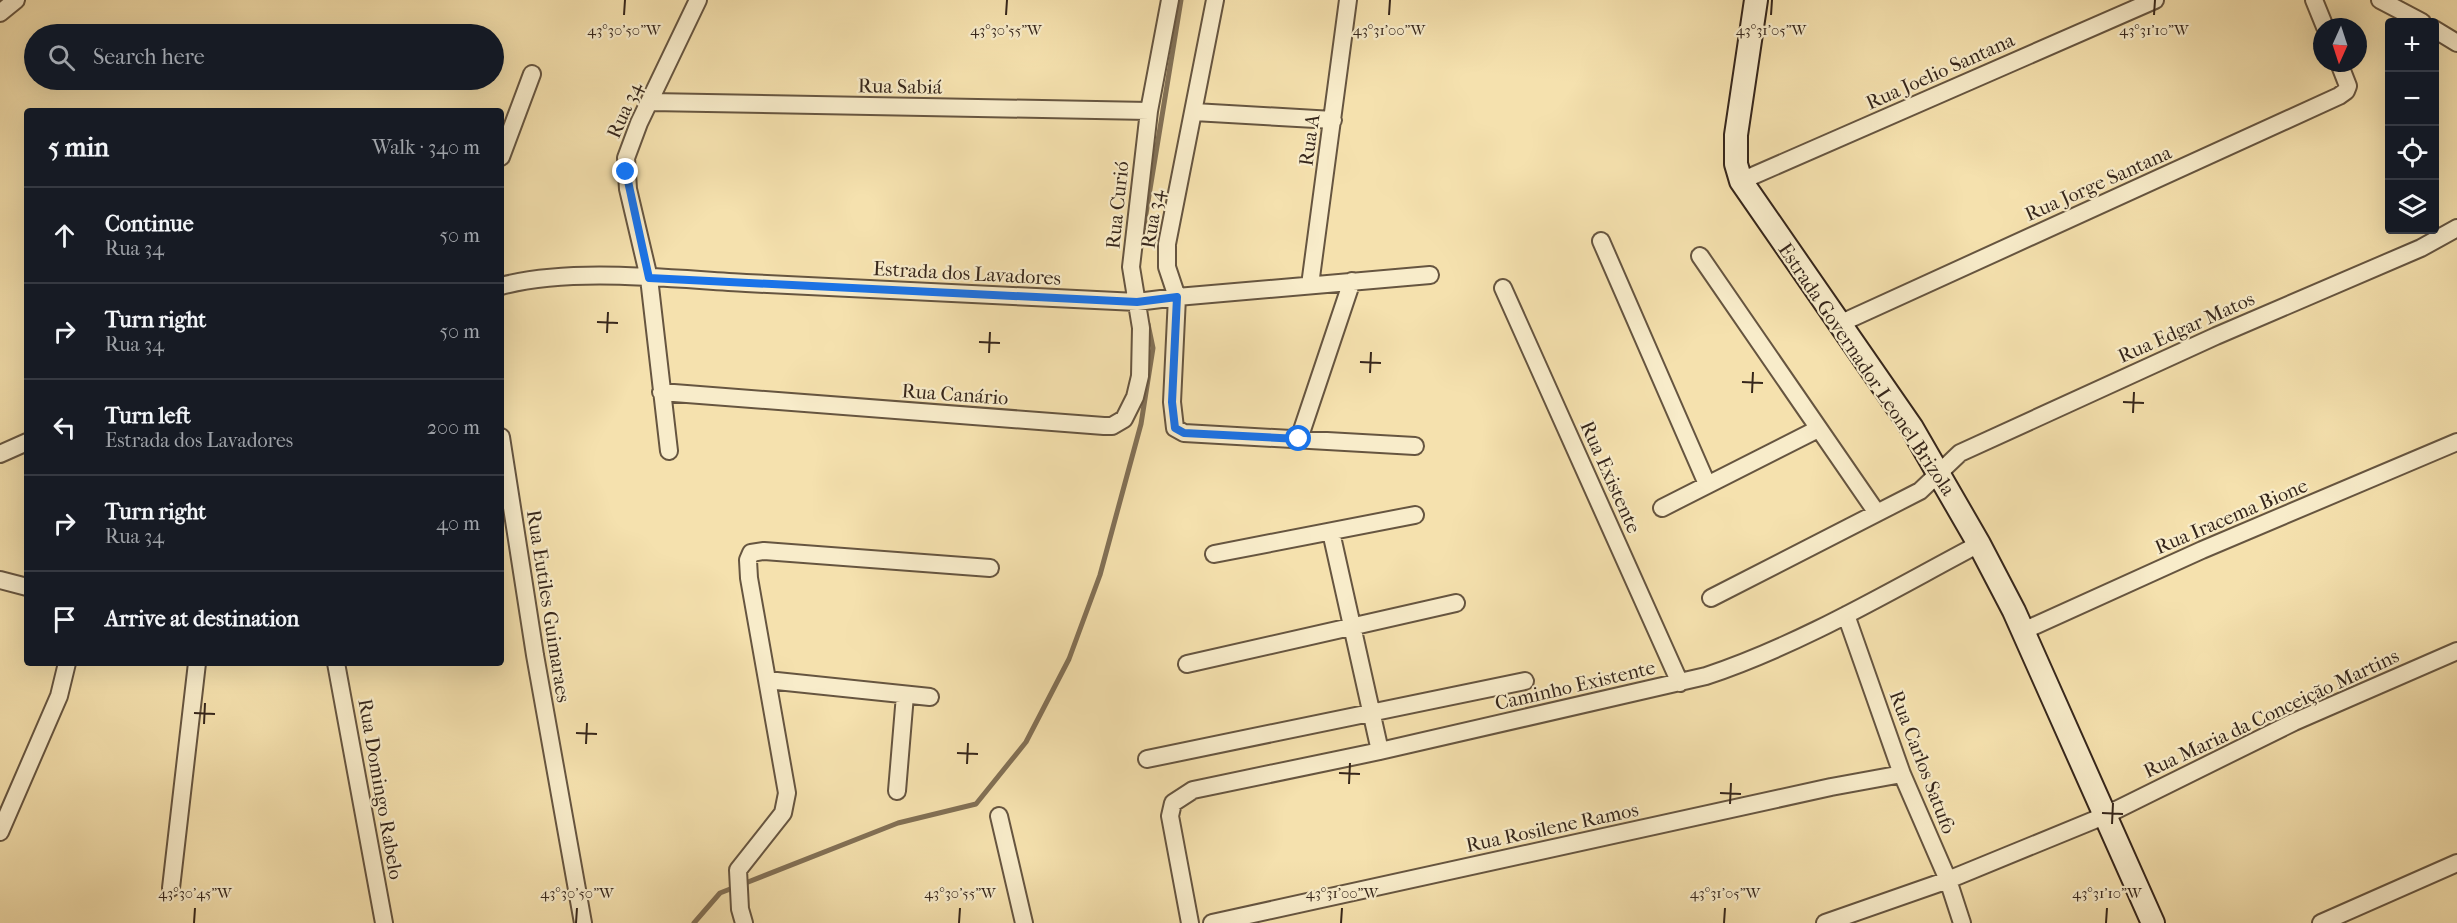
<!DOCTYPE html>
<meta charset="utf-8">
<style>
:root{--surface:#171b24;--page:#242831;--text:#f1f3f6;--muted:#9ea1a6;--line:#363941}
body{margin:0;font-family:"IM FELL French Canon",serif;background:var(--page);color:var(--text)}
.controls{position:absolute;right:18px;top:18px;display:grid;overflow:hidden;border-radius:6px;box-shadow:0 6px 24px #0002}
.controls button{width:54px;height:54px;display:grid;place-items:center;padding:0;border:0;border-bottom:2px solid var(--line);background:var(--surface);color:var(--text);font:30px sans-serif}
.compass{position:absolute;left:2313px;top:18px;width:54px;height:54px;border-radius:50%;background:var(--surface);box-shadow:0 6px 24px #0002;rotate:183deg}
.stop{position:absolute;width:18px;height:18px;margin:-14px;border:4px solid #1a73e8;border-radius:50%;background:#fff}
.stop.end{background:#1a73e8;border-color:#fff;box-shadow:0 2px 6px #0008}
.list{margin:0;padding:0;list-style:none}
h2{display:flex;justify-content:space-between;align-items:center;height:78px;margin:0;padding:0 24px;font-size:26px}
h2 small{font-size:20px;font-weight:400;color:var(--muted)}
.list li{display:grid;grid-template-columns:39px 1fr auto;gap:18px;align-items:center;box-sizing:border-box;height:96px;padding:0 24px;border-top:2px solid var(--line)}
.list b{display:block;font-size:22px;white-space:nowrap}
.list p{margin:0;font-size:20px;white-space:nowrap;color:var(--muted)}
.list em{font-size:20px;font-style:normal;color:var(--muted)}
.icon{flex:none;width:33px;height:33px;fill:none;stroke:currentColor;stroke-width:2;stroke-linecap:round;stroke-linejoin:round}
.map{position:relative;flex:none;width:2457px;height:923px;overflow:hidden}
.search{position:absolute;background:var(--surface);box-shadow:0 6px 24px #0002;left:24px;top:24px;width:480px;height:66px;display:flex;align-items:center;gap:15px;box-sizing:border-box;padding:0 21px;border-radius:33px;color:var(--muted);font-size:22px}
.panel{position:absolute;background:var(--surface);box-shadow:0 6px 24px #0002;left:24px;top:108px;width:480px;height:558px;border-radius:6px}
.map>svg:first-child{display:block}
</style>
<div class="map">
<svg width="2457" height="923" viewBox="0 0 2457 923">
<rect width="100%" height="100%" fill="#f5e1ae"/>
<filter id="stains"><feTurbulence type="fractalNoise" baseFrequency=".00333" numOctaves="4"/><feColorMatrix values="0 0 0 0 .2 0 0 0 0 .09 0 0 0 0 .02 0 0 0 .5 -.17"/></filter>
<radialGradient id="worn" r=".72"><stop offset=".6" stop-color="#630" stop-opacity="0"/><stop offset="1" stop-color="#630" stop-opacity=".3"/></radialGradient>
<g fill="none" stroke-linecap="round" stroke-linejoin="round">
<!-- stream -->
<path stroke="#827055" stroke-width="5" d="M 1142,238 L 1181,0
M 694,923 L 720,893 L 898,823 L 976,804 L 1026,742 L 1069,659 L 1100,575 L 1141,424 L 1153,348 L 1148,324"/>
<defs>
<path id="minor" d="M 1215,0 L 1167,244 L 1167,267 L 1177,297 L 1172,402 L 1175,428 L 1184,433 L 1415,446
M 2314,0 L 2325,27
M 2380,0 L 2422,22
M 0,13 L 16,0
M 2434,29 L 2457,43
M 651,102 L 1149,111
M 1194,112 L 1333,120
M 501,157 L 532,74
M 1741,181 L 2155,0
M 1601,241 L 1707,484
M 1700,256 L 1877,513
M 1310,285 L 1348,0
M 501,286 C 573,267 671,279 746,283 C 876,289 1006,296 1137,302 L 1177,297 L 1430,275
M 1503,288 L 1680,683
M 1839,324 L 2339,96 L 2346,91 L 2348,86 L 2339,63
M 661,392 L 1104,426 L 1112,426 L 1124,419 L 1135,397 L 1140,376 L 1141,328 L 1131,267 L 1149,111 L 1170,0
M 501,437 L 535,655 L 583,923
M 1299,439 L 1352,281
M 669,451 L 649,278 L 628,189 L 626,158 L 639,123 L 698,0
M 0,454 L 27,442
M 1662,508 L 1818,429
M 1331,532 L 1380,751
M 1214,554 L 1415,515
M 0,580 L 27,587
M 1711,598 L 1920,491 L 1960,453 L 2216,336 L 2421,248 L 2457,228
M 1846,615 L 1902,774 L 1948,880 L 1962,923
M 2023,631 L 2202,550 L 2457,442
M 336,663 L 384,923
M 1187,664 L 1456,603
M 767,680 L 930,697
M 1147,759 L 1525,681
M 897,791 L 905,695
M 999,816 L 1024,923
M 0,832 L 59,696 L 67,663
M 171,888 L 197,663
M 744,923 L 740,909 L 738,870 L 783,813 L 787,793 L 749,578 L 748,560 L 751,553 L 764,551 L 990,568
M 1190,923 L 1170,816 L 1173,803 L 1193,790 L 1380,751 L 1706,676 C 1802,644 1890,591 1979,544
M 1212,923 L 1831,787 L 1902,774
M 1825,923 L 1948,880 L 2104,816 L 2294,722 L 2457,651
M 2321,923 L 2457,863"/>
<path id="secondary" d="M 1756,0 L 1736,135 L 1736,164 L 1741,181 L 1912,428 L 1979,544 L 2014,611 L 2153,923"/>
</defs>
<!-- minor casing -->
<use href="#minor" stroke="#665540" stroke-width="20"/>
<!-- secondary casing -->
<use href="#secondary" stroke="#36261b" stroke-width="26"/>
<!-- minor -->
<use href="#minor" stroke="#f8ecca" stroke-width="16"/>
<!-- secondary -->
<use href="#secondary" stroke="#f8ecca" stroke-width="22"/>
</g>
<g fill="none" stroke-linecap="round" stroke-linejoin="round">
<!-- route -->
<path stroke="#1a73e8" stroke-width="8" d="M 626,172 L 649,278 L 1137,302 L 1177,297 L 1172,402 L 1175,428 L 1184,433 L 1299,439"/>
</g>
<!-- ticks -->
<path fill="none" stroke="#36261b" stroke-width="2" d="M 624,15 L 625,0M 1006,15 L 1007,0M 1389,15 L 1390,0M 1771,15 L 1772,0M 2154,15 L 2155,0M 597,322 L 618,323M 607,333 L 608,312M 979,342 L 1000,343M 989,353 L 990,332M 1360,362 L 1381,363M 1370,373 L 1371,352M 1742,382 L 1763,383M 1752,393 L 1753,372M 2123,402 L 2144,403M 2133,413 L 2134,392M 194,713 L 215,714M 204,724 L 205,703M 576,733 L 597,734M 586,744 L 587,723M 957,753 L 978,754M 967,764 L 968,743M 1339,773 L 1360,774M 1349,784 L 1350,763M 1720,793 L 1741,794M 1730,804 L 1731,783M 2102,813 L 2123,814M 2112,824 L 2113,803M 194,923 L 195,908M 576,923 L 577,908M 959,923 L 960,908M 1341,923 L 1342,908M 1724,923 L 1725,908M 2106,923 L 2107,908"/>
<g text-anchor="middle" stroke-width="4.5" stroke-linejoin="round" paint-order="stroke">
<!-- street labels -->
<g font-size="20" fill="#36261b" stroke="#f8ecca">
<text transform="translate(1940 71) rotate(-24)" y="7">Rua Joelio Santana</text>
<text transform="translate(900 86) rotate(1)" y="7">Rua Sabiá</text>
<text transform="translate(624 110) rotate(-66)" y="7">Rua 34</text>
<text transform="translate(1309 140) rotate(-82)" y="7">Rua A</text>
<text transform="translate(2098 183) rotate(-24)" y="7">Rua Jorge Santana</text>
<text transform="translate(1117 205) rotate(-84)" y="7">Rua Curió</text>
<text transform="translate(1152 219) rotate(-81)" y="7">Rua 34</text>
<text transform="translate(967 273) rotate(3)" y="7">Estrada dos Lavadores</text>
<text transform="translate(2186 327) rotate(-24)" y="7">Rua Edgar Matos</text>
<text transform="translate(1867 369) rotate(56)" y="7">Estrada Governador Leonel Brizola</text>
<text transform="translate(955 394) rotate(4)" y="7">Rua Canário</text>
<text transform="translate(1611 477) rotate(66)" y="7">Rua Existente</text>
<text transform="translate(2231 516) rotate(-23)" y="7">Rua Iracema Bione</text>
<text transform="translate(549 606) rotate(81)" y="7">Rua Eutiles Guimaraes</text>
<text transform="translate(1575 685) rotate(-13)" y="7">Caminho Existente</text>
<text transform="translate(2271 713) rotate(-25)" y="7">Rua Maria da Conceição Martins</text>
<text transform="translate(1923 762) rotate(69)" y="7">Rua Carlos Satufo</text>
<text transform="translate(381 789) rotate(80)" y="7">Rua Domingo Rabelo</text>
<text transform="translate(1552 827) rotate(-12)" y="7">Rua Rosilene Ramos</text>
</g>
</g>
<g font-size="15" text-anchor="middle" fill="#36261b" stroke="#f8ecca" stroke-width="4.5" stroke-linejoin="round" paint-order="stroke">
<text x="624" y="35">43°30'50"W</text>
<text x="1006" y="35">43°30'55"W</text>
<text x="1389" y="35">43°31'00"W</text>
<text x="1771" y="35">43°31'05"W</text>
<text x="2154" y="35">43°31'10"W</text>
<text x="195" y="898">43°30'45"W</text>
<text x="577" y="898">43°30'50"W</text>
<text x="960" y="898">43°30'55"W</text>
<text x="1342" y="898">43°31'00"W</text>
<text x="1725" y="898">43°31'05"W</text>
<text x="2107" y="898">43°31'10"W</text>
</g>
<rect width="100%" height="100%" filter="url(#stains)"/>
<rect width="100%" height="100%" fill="url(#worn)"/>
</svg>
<div class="controls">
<button>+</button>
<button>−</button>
<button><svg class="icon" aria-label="locate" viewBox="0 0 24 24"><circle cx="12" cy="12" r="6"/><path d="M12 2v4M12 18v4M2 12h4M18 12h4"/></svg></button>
<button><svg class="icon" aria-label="layers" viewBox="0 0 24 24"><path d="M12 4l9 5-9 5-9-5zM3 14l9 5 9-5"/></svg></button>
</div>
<svg class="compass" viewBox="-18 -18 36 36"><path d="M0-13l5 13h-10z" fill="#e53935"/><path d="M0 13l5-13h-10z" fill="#9ea1a6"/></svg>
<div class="stop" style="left:1299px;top:439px"></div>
<div class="stop end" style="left:626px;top:172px"></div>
<div class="search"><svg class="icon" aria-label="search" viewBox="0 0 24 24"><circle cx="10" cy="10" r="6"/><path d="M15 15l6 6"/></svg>Search here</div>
<section class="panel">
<h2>5 min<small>Walk · 340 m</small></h2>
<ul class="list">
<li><svg class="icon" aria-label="ahead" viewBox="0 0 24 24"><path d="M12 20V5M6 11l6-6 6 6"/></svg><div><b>Continue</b><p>Rua 34</p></div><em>50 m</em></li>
<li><svg class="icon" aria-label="right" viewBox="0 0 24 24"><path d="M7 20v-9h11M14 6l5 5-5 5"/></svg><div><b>Turn right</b><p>Rua 34</p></div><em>50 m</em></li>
<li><svg class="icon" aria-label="left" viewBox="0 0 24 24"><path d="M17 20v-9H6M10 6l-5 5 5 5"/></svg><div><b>Turn left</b><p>Estrada dos Lavadores</p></div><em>200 m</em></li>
<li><svg class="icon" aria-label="right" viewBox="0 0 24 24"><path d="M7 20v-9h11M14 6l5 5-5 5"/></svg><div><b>Turn right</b><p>Rua 34</p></div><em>40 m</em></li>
<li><svg class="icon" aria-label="arrive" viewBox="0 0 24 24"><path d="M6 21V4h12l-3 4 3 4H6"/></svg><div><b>Arrive at destination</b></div></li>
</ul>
</section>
</div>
